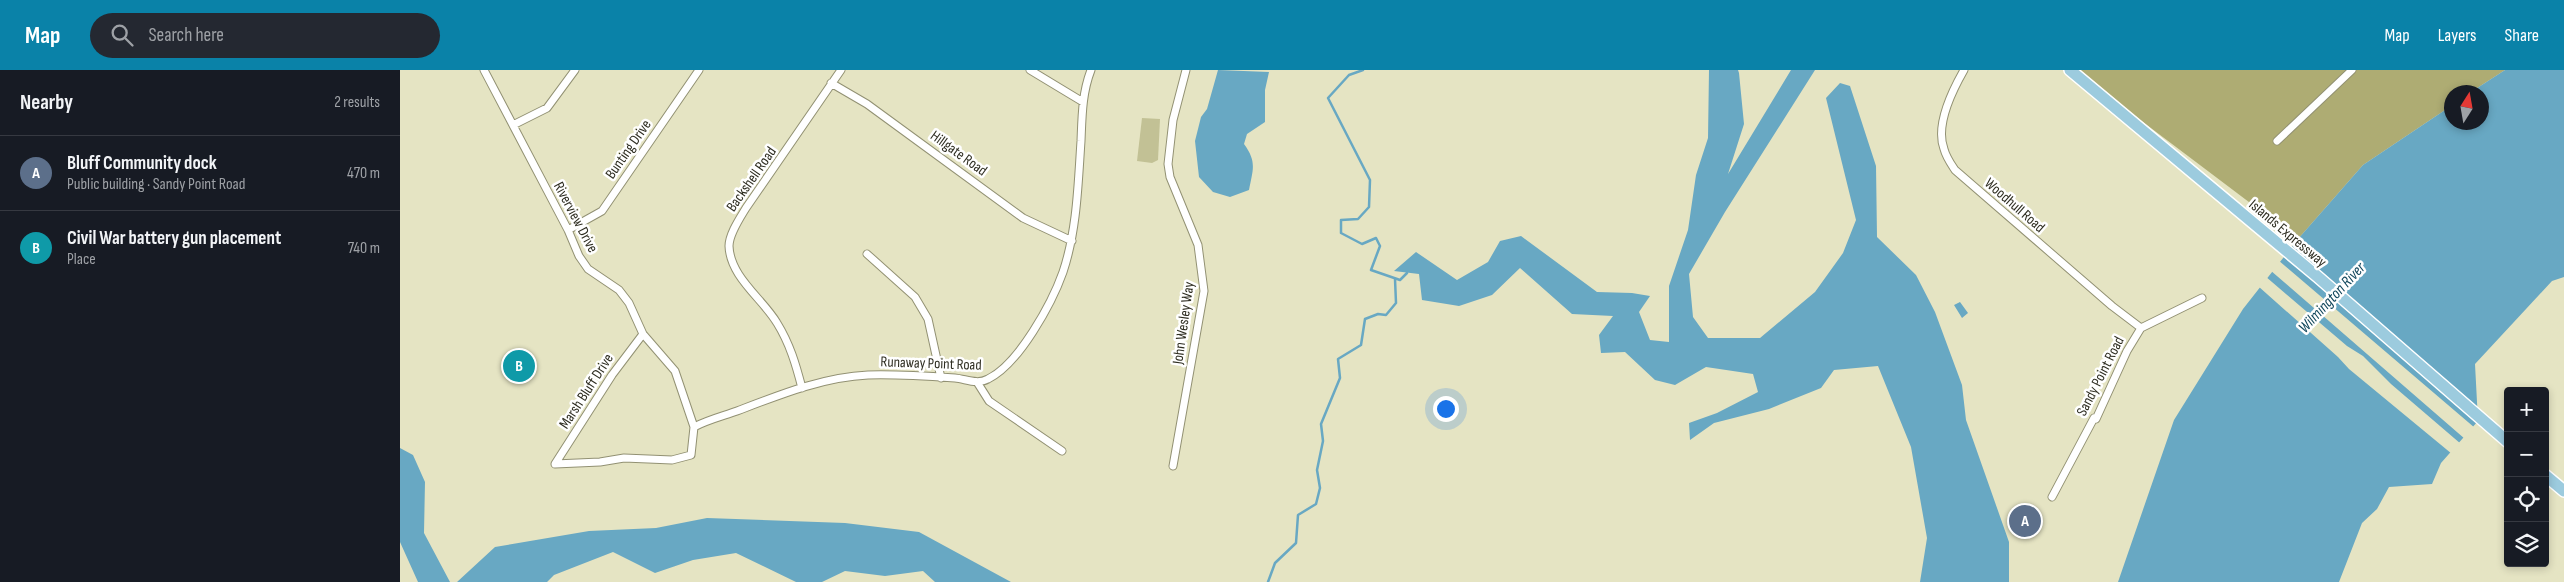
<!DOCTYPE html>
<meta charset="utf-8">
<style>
:root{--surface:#171b24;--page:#242831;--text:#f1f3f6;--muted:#9ea1a6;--line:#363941;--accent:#0a82a8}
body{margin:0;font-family:"Sofia Sans Condensed",sans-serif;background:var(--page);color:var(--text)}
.controls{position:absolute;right:15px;bottom:15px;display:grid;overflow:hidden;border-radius:5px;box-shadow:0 2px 8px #0003}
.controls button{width:45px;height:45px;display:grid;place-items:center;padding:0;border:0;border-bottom:1px solid var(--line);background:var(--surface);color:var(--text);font:25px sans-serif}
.compass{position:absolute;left:2044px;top:15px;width:45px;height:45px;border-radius:50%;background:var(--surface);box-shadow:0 2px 8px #0003;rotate:11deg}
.you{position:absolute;left:1045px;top:338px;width:18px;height:18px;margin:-12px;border:4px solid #fff;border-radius:50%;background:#1a73e8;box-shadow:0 0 0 8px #1a73e833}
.badge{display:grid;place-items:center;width:32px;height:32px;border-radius:50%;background:var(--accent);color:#fff;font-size:16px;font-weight:700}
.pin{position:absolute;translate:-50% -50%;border:2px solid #fff;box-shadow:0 1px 5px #0006}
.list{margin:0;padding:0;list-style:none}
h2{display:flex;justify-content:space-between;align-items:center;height:65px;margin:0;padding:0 20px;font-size:21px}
h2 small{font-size:16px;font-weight:400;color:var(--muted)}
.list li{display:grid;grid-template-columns:32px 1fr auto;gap:15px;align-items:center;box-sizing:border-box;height:75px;padding:0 20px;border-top:1px solid var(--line)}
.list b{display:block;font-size:19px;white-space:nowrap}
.list p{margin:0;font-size:16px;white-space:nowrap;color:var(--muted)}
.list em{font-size:16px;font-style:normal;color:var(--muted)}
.icon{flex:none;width:28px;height:28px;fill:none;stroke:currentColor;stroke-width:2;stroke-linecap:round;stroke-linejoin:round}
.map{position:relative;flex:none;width:2164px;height:512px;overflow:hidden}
header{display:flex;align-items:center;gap:30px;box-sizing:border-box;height:70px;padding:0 25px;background:var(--accent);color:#fff}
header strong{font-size:24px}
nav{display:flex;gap:28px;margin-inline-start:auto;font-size:18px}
.search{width:350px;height:45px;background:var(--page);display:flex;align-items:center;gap:12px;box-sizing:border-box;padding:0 18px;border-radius:28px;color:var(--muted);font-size:19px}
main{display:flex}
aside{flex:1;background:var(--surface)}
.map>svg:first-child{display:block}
</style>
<header>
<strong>Map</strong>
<div class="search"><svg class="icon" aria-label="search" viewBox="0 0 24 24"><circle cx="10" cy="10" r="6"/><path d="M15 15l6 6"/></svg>Search here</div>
<nav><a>Map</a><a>Layers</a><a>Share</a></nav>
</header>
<main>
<aside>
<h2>Nearby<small>2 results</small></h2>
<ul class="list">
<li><span class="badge" style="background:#5c6f8a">A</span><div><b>Bluff Community dock</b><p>Public building · Sandy Point Road</p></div><em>470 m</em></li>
<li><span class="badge" style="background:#0f9aa8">B</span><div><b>Civil War battery gun placement</b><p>Place</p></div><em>740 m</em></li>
</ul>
</aside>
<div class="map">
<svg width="2164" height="512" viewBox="0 0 2164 512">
<rect width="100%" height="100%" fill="#e5e4c3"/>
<!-- green -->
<path fill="#c2c195" d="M 742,48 L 760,49 L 758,90 L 752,93 L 737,91 Z"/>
<!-- forest -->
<path fill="#aeac73" d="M 1674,0 L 2105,0 L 2071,22 L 2052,22 L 2051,36 L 1963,95 L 1898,169 Z"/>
<!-- water -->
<path fill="#68a8c3" d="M 818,0 L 869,2 L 865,20 L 865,52 L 847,64 L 844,74 C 857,92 853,99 849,120 L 830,127 L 813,122 L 799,107 L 795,71 L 801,47 L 807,39 Z
M 1309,0 L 1338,0 L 1339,3 L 1344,54 L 1328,104 L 1391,0 L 1415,0 L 1325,142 L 1289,204 L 1293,247 L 1308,268 L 1360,268 L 1415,222 L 1443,183 L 1456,150 L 1426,28 L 1440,13 L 1450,16 L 1476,96 L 1477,167 L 1516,205 L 1535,242 L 1562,315 L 1566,350 L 1609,472 L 1609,512 L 1520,512 L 1527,468 L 1511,377 L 1478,296 L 1434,300 L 1421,318 L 1369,339 L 1314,353 L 1290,370 L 1289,353 L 1317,343 L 1358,322 L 1353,304 L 1306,297 L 1275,315 L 1255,310 L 1225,282 L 1201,283 L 1199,265 L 1213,246 L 1172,244 L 1120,198 L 1092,225 L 1059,236 L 1022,230 L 1019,204 L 994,201 L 1016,182 L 1057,210 L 1088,192 L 1100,171 L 1121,166 L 1197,222 L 1232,223 L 1250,226 L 1239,242 L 1250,270 L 1269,272 L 1269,216 L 1288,160 L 1296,105 L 1308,68 Z
M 2105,0 L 2164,0 L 2164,207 L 2152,211 L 2075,294 L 2078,351 L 2041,393 L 2032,414 L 1989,417 L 1977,439 L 1962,453 L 1939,512 L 1718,512 L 1774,350 L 1843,239 L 1898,169 L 1963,95 L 2051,36 L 2052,52 L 2082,52 L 2082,22 L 2071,22 Z
M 1560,232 L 1568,243 L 1562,248 L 1554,235 Z
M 0,378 L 13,385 L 25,412 L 24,463 L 50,512 L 18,512 L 0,472 Z
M 307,448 L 445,453 L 519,462 L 611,512 L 535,512 L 523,501 L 485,506 L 445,501 L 422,512 L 396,512 L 336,483 L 293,490 L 255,503 L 213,482 L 154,505 L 147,512 L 57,512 L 95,477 L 189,461 L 256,458 Z"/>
<!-- pier -->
<path fill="#e5e4c3" d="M 1878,190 L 2075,358 L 2065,369 L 1870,200 Z
M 1865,206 L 1947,276 L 1963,286 L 1991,314 L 2061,374 L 2052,384 L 1949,299 L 1938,287 L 1858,216 Z"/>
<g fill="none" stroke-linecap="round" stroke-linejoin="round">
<!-- stream -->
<path stroke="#68a8c3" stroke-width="2.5" d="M 963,0 L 949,5 L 928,28 L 970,110 L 969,137 L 958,149 L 941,150 L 941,163 L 962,174 L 976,168 L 980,176 L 971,200 L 1000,210 L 1007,203
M 868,512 L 875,493 L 896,473 L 898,445 L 916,434 L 920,418 L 917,400 L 923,371 L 921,354 L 940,308 L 938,289 L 961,275 L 965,249 L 978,244 L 986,245 L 996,233 L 995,209"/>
<defs>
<path id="minor" d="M 84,0 L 168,160 L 179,186 L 188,199 L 219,220 L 229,233 L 243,264 L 275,301 L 294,357 L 291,385 L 272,390 L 224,388 L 200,392 L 155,394 L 212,305 L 243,264
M 630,0 L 683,32
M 1564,0 C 1552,21 1535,55 1544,79 C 1546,87 1551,94 1555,100 L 1712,236 L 1741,258
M 431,13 L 467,34 L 623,148 L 672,171
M 113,55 L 147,38 L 175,0
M 1877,71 L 1952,0
M 168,160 L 202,141 L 299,0
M 467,184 L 515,227 L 528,249 L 541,308
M 577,312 L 589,331 L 662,381
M 402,318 C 396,295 390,274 377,253 C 363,229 330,207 329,176 C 329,164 340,148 346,138 L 441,0
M 294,357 C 307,350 323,346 337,341 C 379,325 423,307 468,305 C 497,304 526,306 555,308 C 566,309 577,315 588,309 C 619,294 652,233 663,202 C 677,160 678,115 681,71 C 682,47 682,23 691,0
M 773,396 L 804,221 L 798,175 L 770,107 L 768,94 L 773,50 L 786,0
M 1652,427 L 1694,348 L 1696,349 L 1727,281 L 1741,258 L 1802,228"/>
<path id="primary" d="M 1670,0 L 1918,207 L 2108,372
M 2145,405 L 2164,421"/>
</defs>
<!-- minor casing -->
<use href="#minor" stroke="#929173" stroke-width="9"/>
<!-- primary casing -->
<use href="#primary" stroke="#fff" stroke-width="14"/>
<!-- minor -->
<use href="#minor" stroke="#fff" stroke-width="7"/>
<!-- primary -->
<use href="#primary" stroke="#9ccbde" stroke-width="11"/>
</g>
<g text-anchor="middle" stroke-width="5" stroke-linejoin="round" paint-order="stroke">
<!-- street labels -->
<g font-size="15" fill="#2e2d21" stroke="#fff">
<text transform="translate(228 79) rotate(-55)" y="5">Bunting Drive</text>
<text transform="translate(559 83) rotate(36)" y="5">Hillgate Road</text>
<text transform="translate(351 109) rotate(-55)" y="5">Backshell Road</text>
<text transform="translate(1615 135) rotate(41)" y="5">Woodhull Road</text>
<text transform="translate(176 147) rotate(62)" y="5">Riverview Drive</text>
<text transform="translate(1888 163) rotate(40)" y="5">Islands Expressway</text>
<text transform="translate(783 253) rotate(-82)" y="5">John Wesley Way</text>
<text transform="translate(531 293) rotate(2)" y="5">Runaway Point Road</text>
<text transform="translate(1700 306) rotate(-63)" y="5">Sandy Point Road</text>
<text transform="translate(186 321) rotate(-57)" y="5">Marsh Bluff Drive</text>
</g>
<!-- water labels -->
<g font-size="16" font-style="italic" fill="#10465b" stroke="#fff">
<text transform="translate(1931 227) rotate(-47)" y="6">Wilmington River</text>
</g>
</g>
</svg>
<div class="controls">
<button>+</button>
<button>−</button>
<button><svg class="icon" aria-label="locate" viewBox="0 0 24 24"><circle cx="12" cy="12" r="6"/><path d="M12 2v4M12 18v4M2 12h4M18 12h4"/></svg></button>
<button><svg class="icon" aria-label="layers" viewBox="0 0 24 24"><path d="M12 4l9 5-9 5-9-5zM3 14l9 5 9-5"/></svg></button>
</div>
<svg class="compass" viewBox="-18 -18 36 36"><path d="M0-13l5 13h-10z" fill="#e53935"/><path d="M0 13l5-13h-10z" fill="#9ea1a6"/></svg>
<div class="you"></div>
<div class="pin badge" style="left:1625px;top:451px;background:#5c6f8a">A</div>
<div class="pin badge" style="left:119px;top:296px;background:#0f9aa8">B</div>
</div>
</main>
